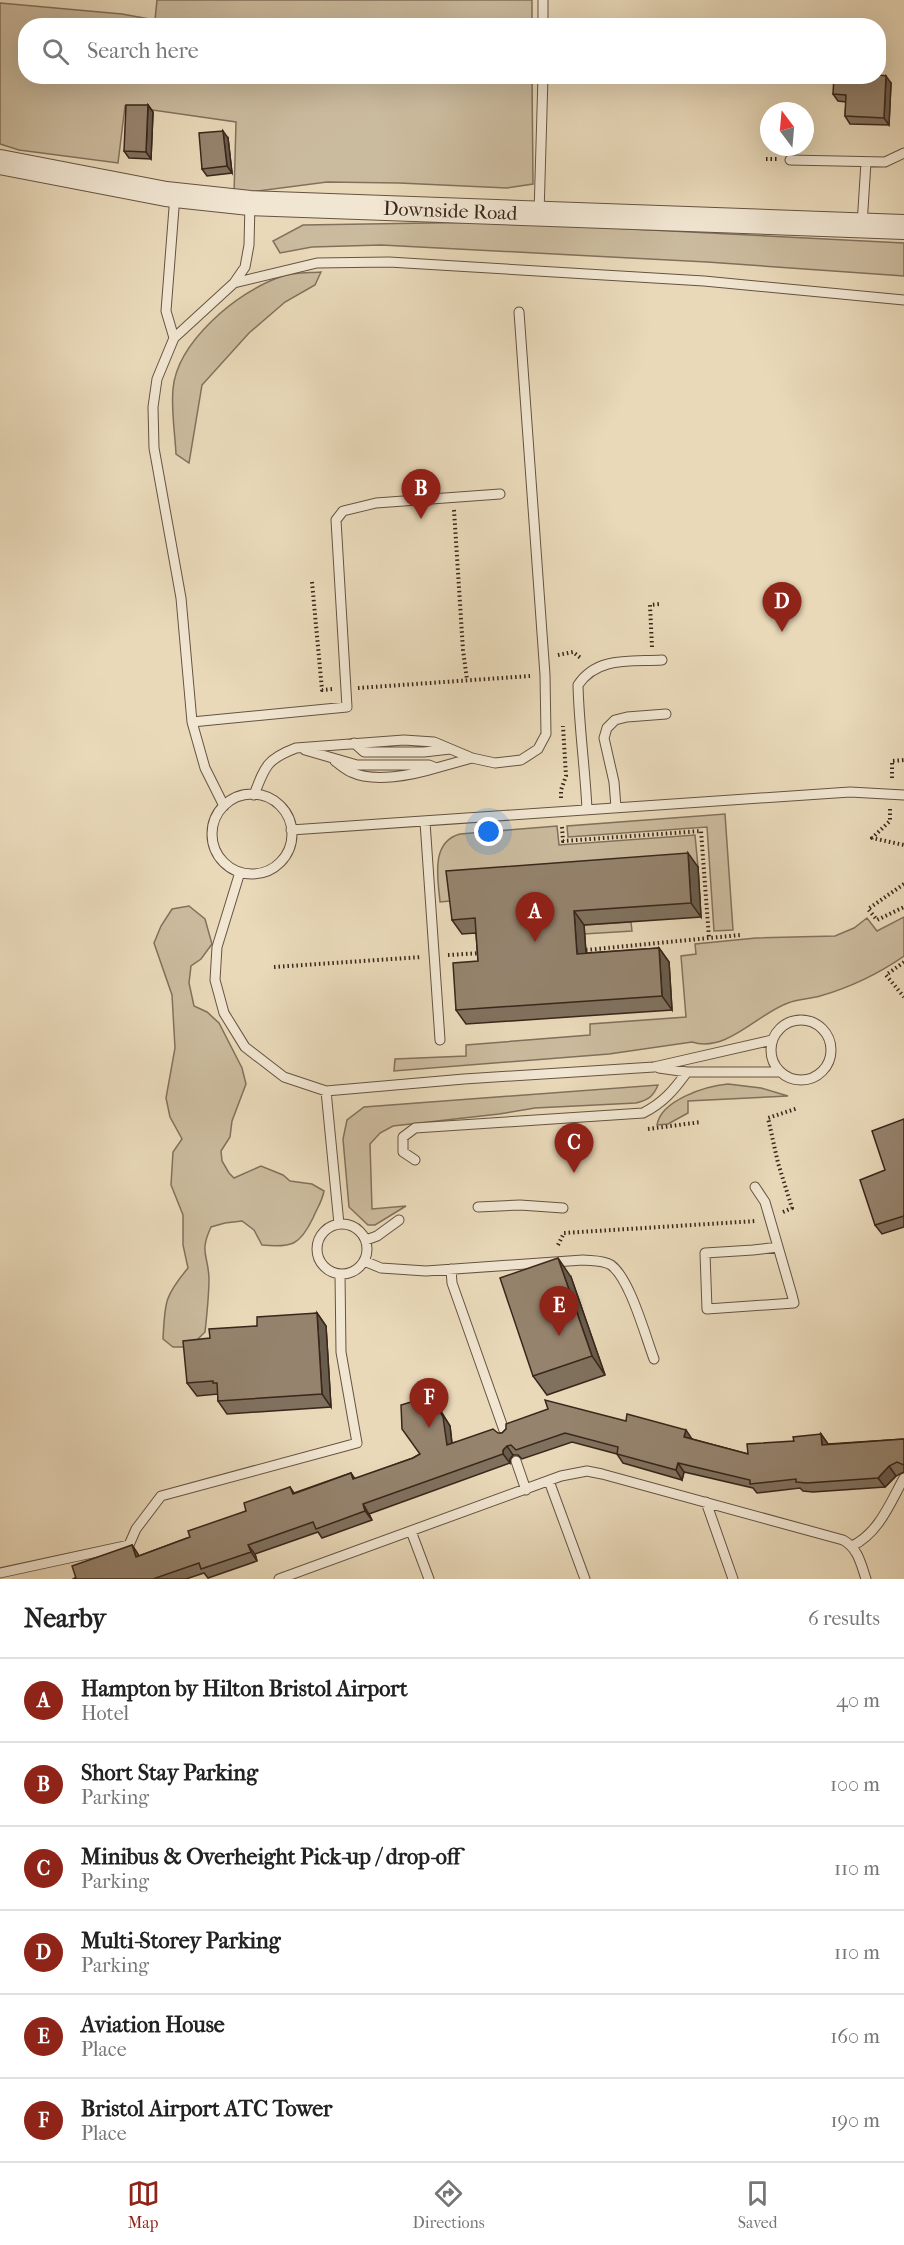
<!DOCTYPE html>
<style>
:root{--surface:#fff;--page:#f2f2f2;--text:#222;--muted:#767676;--line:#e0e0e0;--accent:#8f2418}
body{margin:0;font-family:"IM FELL French Canon",serif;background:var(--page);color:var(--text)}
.compass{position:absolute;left:760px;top:102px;width:54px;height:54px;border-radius:50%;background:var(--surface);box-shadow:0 6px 24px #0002;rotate:344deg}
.you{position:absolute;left:489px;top:832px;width:21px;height:21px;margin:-15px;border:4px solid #fff;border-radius:50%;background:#1a73e8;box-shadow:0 0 0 9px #1a73e833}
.badge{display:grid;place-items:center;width:39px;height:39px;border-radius:50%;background:var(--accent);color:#fff;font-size:20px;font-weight:700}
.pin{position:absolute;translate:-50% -50px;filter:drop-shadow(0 2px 3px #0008)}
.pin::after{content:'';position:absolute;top:32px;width:21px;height:18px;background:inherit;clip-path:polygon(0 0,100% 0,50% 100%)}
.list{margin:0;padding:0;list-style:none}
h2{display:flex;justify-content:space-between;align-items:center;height:78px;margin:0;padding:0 24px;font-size:26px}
h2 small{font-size:20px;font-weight:400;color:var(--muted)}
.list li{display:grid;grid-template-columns:39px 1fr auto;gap:18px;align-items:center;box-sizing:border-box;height:84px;padding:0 24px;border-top:2px solid var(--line)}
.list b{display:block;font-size:22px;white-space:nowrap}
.list p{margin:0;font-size:20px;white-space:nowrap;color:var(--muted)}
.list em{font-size:20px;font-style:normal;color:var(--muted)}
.icon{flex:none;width:33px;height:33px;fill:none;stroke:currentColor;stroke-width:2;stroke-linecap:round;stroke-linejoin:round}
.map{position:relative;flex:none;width:904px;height:1579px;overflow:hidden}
.search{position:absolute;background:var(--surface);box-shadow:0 6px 24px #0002;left:18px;right:18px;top:18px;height:66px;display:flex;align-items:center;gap:15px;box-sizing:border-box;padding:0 21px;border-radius:24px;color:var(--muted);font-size:22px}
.sheet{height:582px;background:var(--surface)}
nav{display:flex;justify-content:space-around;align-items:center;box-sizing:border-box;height:84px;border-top:2px solid var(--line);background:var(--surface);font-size:16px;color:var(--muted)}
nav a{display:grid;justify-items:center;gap:3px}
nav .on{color:var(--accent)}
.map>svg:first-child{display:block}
</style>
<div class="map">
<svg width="904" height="1579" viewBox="0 0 904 1579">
<rect width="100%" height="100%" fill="#e9d9b9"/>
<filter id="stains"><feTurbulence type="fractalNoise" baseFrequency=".00333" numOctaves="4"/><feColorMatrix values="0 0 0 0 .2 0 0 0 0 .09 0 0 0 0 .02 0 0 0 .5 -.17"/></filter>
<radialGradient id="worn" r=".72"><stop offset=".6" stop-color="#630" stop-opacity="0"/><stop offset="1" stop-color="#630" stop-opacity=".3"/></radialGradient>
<!-- green -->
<path fill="#cbbb9e" stroke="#82705c" stroke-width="1.5" d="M 157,0 L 532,0 L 532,25 L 26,26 L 26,76 L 532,77 L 533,184 L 507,188 L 399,183 L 327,182 L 234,194 L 236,122 L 125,106 L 118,163 L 19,150 L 0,144 L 0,3 L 122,14 L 155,20 Z
M 494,222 L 904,243 L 904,276 L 707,262 L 381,245 L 312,247 L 280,253 L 273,241 L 303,225 Z
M 321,272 L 315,285 L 285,302 L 249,333 L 202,385 L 189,463 L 176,454 C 175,433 171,410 173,389 C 177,342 237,292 280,277 C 292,272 308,273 321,272 Z
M 725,814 L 733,930 L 714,931 L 707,827 L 568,837 L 567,826 Z
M 557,826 L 559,845 L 695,835 L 698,867 L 456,884 L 448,875 L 450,901 L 440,902 C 438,879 430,842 460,834 Z
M 189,906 L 205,919 L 212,944 L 201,959 L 191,966 L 189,983 L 194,1006 L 207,1012 L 219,1023 L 242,1068 L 246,1084 L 232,1121 L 230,1137 L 221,1151 L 222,1161 L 229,1173 L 234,1178 L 261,1166 L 283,1175 L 290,1181 L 312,1184 L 324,1191 C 322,1202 317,1208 313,1218 C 300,1245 292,1248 262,1245 L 254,1230 L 242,1221 L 225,1223 L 211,1227 C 199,1253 208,1254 209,1278 C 209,1296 207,1314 205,1332 L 190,1347 L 173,1347 L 163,1339 C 165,1302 164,1297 188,1268 L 183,1245 L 183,1215 L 171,1185 L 173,1152 L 182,1139 L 170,1117 L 166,1098 L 175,1048 L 172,995 L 154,943 L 161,926 L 172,909 Z
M 904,917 L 904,956 C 878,974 851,987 820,996 C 810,999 798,999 788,1003 C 757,1014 727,1053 692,1042 L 609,1054 L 394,1071 L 395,1059 L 466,1056 L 466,1045 L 590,1035 L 590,1024 L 686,1017 L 681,956 L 696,954 L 695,944 L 756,938 L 835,936 L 854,928 L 867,918 L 877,931 Z
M 631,922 L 632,931 L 584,934 L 584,925 Z
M 728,1084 L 761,1088 L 788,1096 L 688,1101 L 688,1113 L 668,1124 L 657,1125 C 661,1100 706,1086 728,1084 Z
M 658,1085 C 653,1097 648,1100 636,1103 L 535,1108 L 499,1114 L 393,1126 L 380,1133 L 370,1144 L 372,1209 L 406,1206 L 375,1225 L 368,1225 L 349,1207 L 343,1139 L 347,1120 L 364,1107 Z"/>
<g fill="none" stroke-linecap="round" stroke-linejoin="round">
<defs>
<path id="service" d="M 543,26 L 543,0
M 790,160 L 885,162 L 904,153
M 539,214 L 543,76
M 862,225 L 866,162
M 234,283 L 317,263 L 389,262 L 704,281 L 904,300
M 174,338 L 166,311 L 175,195
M 192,722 L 347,707 L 336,520 L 343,511 L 376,503 L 500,494
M 354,743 L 364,752 L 424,752 L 450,749
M 305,750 L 357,765 L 429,765 L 436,768 L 472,758
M 335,761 C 340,765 346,770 351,772 C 374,783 413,775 436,768
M212 834a40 40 0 1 1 80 0a40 40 0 1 1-80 0Z
M 254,795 C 265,766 267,759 296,748 L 404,740 L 434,742 L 472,758 L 495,763 L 521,760 L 538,749 L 546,734 L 545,675 L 519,312
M 224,806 L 205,768 L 192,722 L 181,598 L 154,448 L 153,407 L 157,379 L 174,338 L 234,283 L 245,267 L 249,245 L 250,203
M 616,807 L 614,782 L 604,738 L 607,728 L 615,720 L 627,717 L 666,714
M 587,809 C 585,767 579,727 578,685 C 597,656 631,662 662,660
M 425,822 L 440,1040
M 291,830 L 850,792 L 904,795
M 240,872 L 217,947 L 215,980 L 224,1013 L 245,1047 L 284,1077 L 326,1091 L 464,1079 L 654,1067 L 772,1040
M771 1050a30 30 0 1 1 60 0a30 30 0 1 1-60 0Z
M 659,1068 L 687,1072 L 779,1072
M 326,1091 L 339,1224
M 415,1160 L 403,1152 L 403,1137 L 415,1128 L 643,1113 C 663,1103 674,1090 687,1072
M 755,1187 L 765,1202 L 792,1295 L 794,1303 L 707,1309 L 705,1253 L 753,1250 L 778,1247
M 478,1207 L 520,1205 L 563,1208
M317 1249a25 25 0 1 1 50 0a25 25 0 1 1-50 0Z
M 366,1240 L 377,1236 L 399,1220
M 364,1261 L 381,1268 L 426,1271 L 583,1260 C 593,1261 603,1260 611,1265 C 630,1279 645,1335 654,1359
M 451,1269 L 452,1283 L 506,1436
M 516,1461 L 526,1490
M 549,1481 L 585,1579
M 706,1502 L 733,1579
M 411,1531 L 429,1579
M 852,1546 C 879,1533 890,1503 904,1478
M 0,1573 L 129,1545 L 136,1529 L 161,1496 L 357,1443 L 341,1352 L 340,1274
M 279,1579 L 561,1476 L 587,1471 L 602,1474 L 843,1540 C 858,1548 861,1564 866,1579"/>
<g id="tertiary">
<path id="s1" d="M 0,162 L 166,194 L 250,203 L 904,227"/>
</g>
</defs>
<!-- service casing -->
<use href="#service" stroke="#665342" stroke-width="11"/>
<!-- tertiary casing -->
<use href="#tertiary" stroke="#665342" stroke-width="26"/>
<!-- path -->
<path stroke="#3a261b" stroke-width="4" stroke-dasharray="1.5 3" stroke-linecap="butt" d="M 766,159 L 777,159
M 454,510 L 463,650 L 467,680
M 312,582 L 322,690 L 333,689
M 652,647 L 650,605 L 659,604
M 558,655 L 573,652 L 582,659
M 358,688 L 530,676
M 892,778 L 892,761 L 904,760
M 561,798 L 561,790 L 566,776 L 563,726
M 890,809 L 890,821 L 872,838 L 904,845
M 562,827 L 563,841 L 701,831 L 709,938
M 904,884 L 868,909 L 877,920 L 904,907
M 586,950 L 740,935
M 448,955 L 482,953
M 904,962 L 886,975 L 904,997
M 274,967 L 422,957
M 648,1129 L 701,1122
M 783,1212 L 792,1208 L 778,1163 L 768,1118 L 798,1108
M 558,1245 L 564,1233 L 756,1221"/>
<!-- service -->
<use href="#service" stroke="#f1e6d2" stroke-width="9"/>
<!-- tertiary -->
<use href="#tertiary" stroke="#f1e6d2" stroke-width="24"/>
</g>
<!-- wall -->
<path fill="#80715e" stroke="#3a261b" stroke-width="1.5" d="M 891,83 L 889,125 L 850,124 L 845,116 L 846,102 L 838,101 L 833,94 Z
M 148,105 L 153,112 L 151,159 L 129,158 L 124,151 Z
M 228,138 L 232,173 L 207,176 L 202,169 Z
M 698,867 L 701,917 L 584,925 L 586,953 L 659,948 L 669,962 L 672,1010 L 466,1024 L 456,1010 L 478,961 L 476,933 L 462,934 L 452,920 Z
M 904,1119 L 904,1227 L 882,1234 L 875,1225 L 885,1170 Z
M 571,1277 L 605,1375 L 547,1395 L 533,1376 Z
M 317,1313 L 326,1326 L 331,1407 L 227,1414 L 218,1401 L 218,1394 L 197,1396 L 187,1383 L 210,1338 L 257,1326 Z
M 437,1405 L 450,1426 L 452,1443 L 502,1433 L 506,1429 L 692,1439 L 748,1454 L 794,1441 L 821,1434 L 828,1444 L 904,1439 L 904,1472 L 896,1476 L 885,1487 L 813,1492 L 803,1491 L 800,1488 L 757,1493 L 753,1488 L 684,1472 L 682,1480 L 623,1463 L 617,1454 L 572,1442 L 522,1459 L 518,1455 L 513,1455 L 510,1459 L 510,1463 L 369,1514 L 372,1520 L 322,1538 L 318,1532 L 255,1554 L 257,1561 L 208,1578 L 204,1573 L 186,1579 L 73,1579 L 132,1545 L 139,1556 L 190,1537 L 246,1511 L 290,1487 L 294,1493 L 351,1473 L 355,1479 L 413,1458 L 420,1454 Z"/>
<!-- shaded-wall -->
<path fill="#685c4c" stroke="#3a261b" stroke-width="1.5" d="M 886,76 L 891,83 L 889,125 L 884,118 Z
M 148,105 L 153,112 L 151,159 L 146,152 Z
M 223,131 L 228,138 L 232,173 L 227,166 Z
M 688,853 L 698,867 L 701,917 L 691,903 Z
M 574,911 L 584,925 L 587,968 L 577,954 Z
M 659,948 L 669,962 L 672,1010 L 662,996 Z
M 558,1258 L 571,1277 L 605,1375 L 592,1356 Z
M 317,1313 L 326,1326 L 331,1407 L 322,1394 Z
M 431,1396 L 450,1426 L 453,1454 L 447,1445 Z
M 686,1430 L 692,1439 L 684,1437 Z
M 821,1434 L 828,1444 L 828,1454 L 822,1445 Z
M 507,1446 L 513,1455 L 510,1459 L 510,1463 L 503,1454 L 503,1450 Z
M 678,1463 L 684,1472 L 682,1480 L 676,1470 Z
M 889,1466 L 896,1476 L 885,1487 L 878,1478 Z
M 363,1504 L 369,1514 L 372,1520 L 365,1511 Z
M 132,1545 L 138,1554 L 142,1566 L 136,1557 Z
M 248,1545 L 255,1554 L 257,1561 L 251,1552 Z"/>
<!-- building -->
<path fill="#95836d" stroke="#3a261b" stroke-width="1.5" d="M 879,75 L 886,76 L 884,118 L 845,116 L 846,95 L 833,94 L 834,76 L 879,76 Z
M 126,105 L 148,105 L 146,152 L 124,151 Z
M 223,131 L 227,166 L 202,169 L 199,133 Z
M 688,853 L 691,903 L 574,911 L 577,954 L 659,948 L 662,996 L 456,1010 L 453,963 L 478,961 L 475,918 L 452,920 L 446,871 Z
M 904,1119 L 904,1216 L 875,1225 L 860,1180 L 885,1170 L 872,1131 Z
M 558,1258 L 592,1356 L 533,1376 L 500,1278 Z
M 317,1313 L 322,1394 L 218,1401 L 217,1383 L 213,1383 L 213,1381 L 187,1383 L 183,1341 L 210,1338 L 209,1329 L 257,1326 L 257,1317 Z
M 431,1396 L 443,1417 L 447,1445 L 493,1429 L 498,1433 L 502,1433 L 506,1429 L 506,1424 L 548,1409 L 545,1400 L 626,1421 L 627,1414 L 686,1430 L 684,1437 L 748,1454 L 747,1444 L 794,1441 L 793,1437 L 821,1434 L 822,1445 L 904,1439 L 904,1465 L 897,1462 L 889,1466 L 878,1478 L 807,1483 L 796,1482 L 796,1479 L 750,1484 L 750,1480 L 678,1463 L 676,1470 L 617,1454 L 618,1447 L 565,1433 L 516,1450 L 511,1445 L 507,1446 L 503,1450 L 503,1454 L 363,1504 L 365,1511 L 316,1529 L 313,1522 L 248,1545 L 251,1552 L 201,1569 L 199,1563 L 153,1579 L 73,1579 L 76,1578 L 72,1566 L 132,1545 L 136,1557 L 190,1537 L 188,1531 L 246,1511 L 244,1503 L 290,1487 L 293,1494 L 351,1473 L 353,1479 L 413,1458 L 420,1454 L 402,1429 L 401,1405 Z"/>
<g text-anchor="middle" stroke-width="6" stroke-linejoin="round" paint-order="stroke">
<!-- street labels -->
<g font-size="20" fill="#3a261b" stroke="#f1e6d2">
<text dy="7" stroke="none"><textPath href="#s1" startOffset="454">Downside Road</textPath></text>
</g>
</g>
<rect width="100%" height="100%" filter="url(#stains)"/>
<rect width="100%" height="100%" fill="url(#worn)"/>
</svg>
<svg class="compass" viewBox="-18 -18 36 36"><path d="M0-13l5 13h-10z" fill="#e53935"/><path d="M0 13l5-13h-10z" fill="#767676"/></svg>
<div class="you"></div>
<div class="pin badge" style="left:535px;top:942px">A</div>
<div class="pin badge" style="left:421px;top:519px">B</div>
<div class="pin badge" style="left:574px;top:1173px">C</div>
<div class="pin badge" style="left:782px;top:632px">D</div>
<div class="pin badge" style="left:559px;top:1336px">E</div>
<div class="pin badge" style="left:429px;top:1428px">F</div>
<div class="search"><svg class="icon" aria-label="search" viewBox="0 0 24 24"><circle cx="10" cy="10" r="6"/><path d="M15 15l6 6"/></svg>Search here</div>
</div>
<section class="sheet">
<h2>Nearby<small>6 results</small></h2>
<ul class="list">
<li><span class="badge">A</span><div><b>Hampton by Hilton Bristol Airport</b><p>Hotel</p></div><em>40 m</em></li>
<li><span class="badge">B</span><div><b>Short Stay Parking</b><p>Parking</p></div><em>100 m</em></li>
<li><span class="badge">C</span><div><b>Minibus &amp; Overheight Pick-up / drop-off</b><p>Parking</p></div><em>110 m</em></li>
<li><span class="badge">D</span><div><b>Multi-Storey Parking</b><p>Parking</p></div><em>110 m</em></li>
<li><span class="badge">E</span><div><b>Aviation House</b><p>Place</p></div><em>160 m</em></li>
<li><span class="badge">F</span><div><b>Bristol Airport ATC Tower</b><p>Place</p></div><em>190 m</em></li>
</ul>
</section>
<nav>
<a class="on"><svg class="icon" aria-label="map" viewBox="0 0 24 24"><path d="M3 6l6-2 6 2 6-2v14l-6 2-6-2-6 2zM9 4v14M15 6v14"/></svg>Map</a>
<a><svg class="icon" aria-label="directions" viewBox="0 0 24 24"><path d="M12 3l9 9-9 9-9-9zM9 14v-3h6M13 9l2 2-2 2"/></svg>Directions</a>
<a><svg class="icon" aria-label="saved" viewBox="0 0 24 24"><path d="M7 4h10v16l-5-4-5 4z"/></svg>Saved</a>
</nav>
